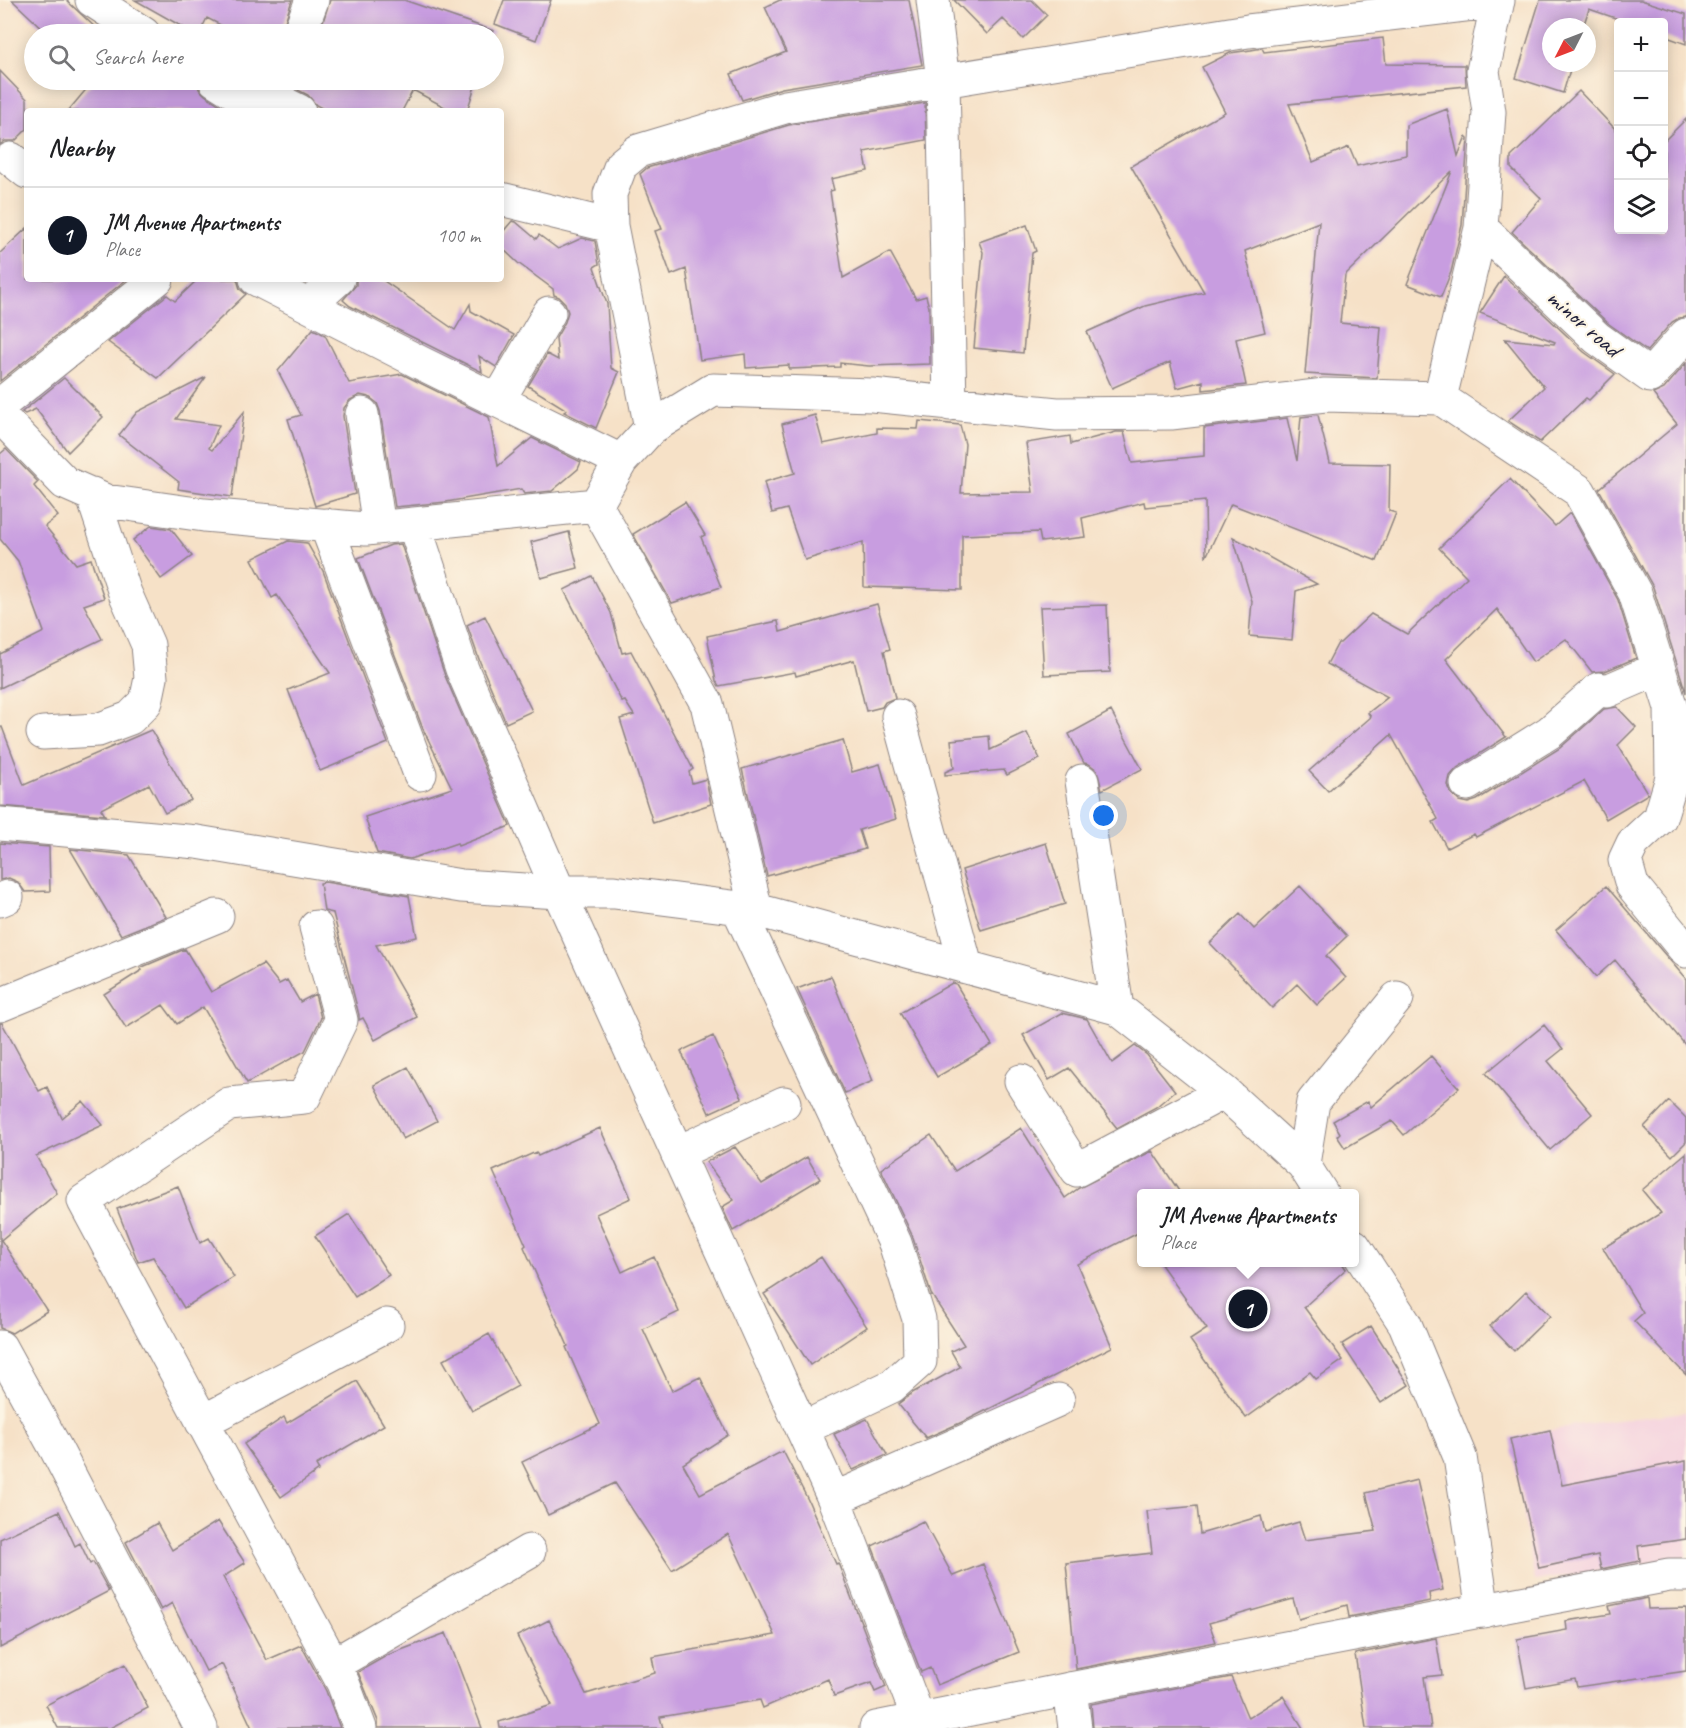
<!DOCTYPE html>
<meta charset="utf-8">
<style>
:root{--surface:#fff;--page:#f6f6f6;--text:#202124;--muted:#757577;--line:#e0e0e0;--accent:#111827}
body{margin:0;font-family:Caveat,sans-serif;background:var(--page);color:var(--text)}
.controls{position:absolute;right:18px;top:18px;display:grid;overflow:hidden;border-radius:6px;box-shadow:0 3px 15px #0003}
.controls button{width:54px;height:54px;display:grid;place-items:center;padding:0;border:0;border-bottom:2px solid var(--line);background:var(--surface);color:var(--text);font:30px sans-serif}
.compass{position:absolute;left:1542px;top:18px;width:54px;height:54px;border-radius:50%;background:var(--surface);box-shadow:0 3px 15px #0003;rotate:228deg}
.you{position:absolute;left:1104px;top:816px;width:21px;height:21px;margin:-15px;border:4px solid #fff;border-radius:50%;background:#1a73e8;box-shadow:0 0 0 9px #1a73e833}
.badge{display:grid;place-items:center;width:39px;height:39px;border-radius:50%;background:var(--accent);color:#fff;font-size:20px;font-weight:700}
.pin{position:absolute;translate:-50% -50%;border:3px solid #fff;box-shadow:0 2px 6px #0006}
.popup{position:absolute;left:1137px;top:1189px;width:222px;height:78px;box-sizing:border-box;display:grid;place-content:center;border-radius:6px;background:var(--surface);filter:drop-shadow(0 2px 4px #0005);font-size:20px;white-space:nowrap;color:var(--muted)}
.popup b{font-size:22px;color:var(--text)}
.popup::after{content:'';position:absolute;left:50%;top:100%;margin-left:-12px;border:12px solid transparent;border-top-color:var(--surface)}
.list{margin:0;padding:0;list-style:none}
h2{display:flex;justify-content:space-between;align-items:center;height:78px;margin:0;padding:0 24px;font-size:26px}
h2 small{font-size:20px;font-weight:400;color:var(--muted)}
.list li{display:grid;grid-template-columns:39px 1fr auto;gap:18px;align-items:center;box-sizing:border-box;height:96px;padding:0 24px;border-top:2px solid var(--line)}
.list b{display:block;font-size:22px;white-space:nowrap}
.list p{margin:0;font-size:20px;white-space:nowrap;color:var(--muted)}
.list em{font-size:20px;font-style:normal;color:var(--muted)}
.icon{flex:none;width:33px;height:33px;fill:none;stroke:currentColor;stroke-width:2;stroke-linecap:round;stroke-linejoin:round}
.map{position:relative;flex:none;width:1686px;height:1728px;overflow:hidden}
.search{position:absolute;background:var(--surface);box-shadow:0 3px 15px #0003;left:24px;top:24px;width:480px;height:66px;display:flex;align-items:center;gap:15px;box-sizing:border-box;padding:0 21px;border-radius:33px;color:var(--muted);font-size:22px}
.panel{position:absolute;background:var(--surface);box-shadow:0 3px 15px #0003;left:24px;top:108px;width:480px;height:174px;border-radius:6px}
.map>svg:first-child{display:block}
</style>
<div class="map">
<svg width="1686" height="1728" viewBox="0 0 1686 1728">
<rect width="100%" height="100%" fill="#fcf5e5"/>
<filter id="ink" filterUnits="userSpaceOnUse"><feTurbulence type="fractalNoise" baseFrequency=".0167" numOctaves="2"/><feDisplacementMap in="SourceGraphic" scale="12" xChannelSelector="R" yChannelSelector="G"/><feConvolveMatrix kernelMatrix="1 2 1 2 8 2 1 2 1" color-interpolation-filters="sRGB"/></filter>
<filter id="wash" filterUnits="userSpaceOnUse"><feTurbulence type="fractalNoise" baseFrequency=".008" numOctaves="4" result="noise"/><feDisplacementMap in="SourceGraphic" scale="24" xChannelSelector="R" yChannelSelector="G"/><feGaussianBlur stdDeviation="1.35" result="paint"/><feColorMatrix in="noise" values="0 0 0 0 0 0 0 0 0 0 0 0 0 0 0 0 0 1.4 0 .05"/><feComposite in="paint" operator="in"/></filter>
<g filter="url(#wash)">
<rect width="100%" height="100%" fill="#f6e1c7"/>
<!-- built -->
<path fill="#f4cfde" d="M 1686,1412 L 1686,1557 L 1535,1581 L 1511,1440 L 1575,1425 Z"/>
<g id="blocks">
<!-- building -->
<path fill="#c89de0" d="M 12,0 L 66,0 L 98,30 L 100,28 L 111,34 L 48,34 Z
M 135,0 L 292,0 L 281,34 L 238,34 L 207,18 L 199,34 L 195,34 Z
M 330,0 L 404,0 L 494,31 L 492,34 L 319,34 Z
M 504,0 L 551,0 L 536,40 L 495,24 Z
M 780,0 L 909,0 L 922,65 L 782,88 L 742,100 L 731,74 L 786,52 L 765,7 Z
M 954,0 L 1032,0 L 1047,15 L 1023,39 L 1003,19 L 987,34 Z
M 1540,0 L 1641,0 L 1686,14 L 1686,44 L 1664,36 L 1664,22 L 1627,22 L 1589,9 L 1583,27 L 1551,27 L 1551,63 L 1572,63 L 1563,93 L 1516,78 Z
M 1383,38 L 1386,64 L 1465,65 L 1466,86 L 1289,104 L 1313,162 L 1349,147 L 1357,166 L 1406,155 L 1406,125 L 1447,109 L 1458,156 L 1466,136 L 1468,138 L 1462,225 L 1451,272 L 1441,297 L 1407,284 L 1452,171 L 1345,275 L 1340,323 L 1381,327 L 1377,378 L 1305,374 L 1319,222 L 1245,251 L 1265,332 L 1236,339 L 1246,385 L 1203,390 L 1203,381 L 1177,388 L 1170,362 L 1112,388 L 1087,332 L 1145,306 L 1204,292 L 1131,166 L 1225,112 L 1202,67 L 1230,53 L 1251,50 L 1262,48 L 1264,52 Z
M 0,71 L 27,99 L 27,129 L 15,141 L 5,141 L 0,145 Z
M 94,80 L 193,80 L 197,83 L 199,89 L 205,95 L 229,111 L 68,111 Z
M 304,80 L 477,80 L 467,111 L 452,111 L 413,90 L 402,111 L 327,111 L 316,105 L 308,95 L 298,90 Z
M 1579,91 L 1618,132 L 1618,230 L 1664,230 L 1664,141 L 1686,119 L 1686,317 L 1679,318 L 1672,322 L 1647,351 L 1609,324 L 1512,232 L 1541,198 L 1511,168 L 1511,157 Z
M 925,103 L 926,140 L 864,152 L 868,171 L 831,179 L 834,190 L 830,191 L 843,278 L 890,252 L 916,299 L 926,296 L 929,307 L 930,364 L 869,366 L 840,363 L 840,367 L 789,369 L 789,365 L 746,368 L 745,354 L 700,360 L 686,269 L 671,275 L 655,231 L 662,229 L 640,174 L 647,168 L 789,125 Z
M 512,221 L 516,222 L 536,239 L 539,235 L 558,249 L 582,238 L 595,241 L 599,264 L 594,267 L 607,304 L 611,368 L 619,372 L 596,428 L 564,412 L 567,410 L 528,386 L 547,354 L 558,360 L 556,338 L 565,322 L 568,312 L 565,303 L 559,297 L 554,295 L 553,289 L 518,263 L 501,247 L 501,234 Z
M 1027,225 L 1036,251 L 1032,253 L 1023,353 L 974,348 L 983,252 L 979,242 Z
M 27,228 L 27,279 L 127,279 L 0,381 L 0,253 Z
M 1504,276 L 1584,352 L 1615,374 L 1589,400 L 1586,398 L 1540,442 L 1508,421 L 1544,387 L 1505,339 L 1554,344 L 1555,342 L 1480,313 Z
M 198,279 L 237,279 L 240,289 L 246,294 L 158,378 L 108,342 L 167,295 L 175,301 Z
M 356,279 L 381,279 L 455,330 L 470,304 L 471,311 L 514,335 L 496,367 L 479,356 L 482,372 L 350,306 L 343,300 L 356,285 Z
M 313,329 L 325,335 L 349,383 L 402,374 L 489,417 L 498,466 L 532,438 L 581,462 L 578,469 L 552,491 L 524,494 L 521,489 L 446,502 L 395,507 L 380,411 L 377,403 L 369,397 L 360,395 L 350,400 L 344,408 L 343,416 L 355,494 L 315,506 L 288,419 L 301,415 L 278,371 Z
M 1686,363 L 1686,693 L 1653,587 L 1599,489 L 1677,424 L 1653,394 L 1664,389 Z
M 206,377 L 176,419 L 219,425 L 209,448 L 212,450 L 244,412 L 232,497 L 178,489 L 179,482 L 119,435 L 137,412 Z
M 64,378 L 103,417 L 68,452 L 36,409 L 25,414 L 22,412 Z
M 815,415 L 823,444 L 877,433 L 877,428 L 918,429 L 919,421 L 960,425 L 965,444 L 961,493 L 1033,492 L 1026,443 L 1070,436 L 1071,444 L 1116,432 L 1124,432 L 1132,463 L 1204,456 L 1204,428 L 1287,418 L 1297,461 L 1301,417 L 1318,415 L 1330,463 L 1390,464 L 1389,511 L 1396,513 L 1377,561 L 1231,504 L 1206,557 L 1205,501 L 1145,507 L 1144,502 L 1082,518 L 1085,537 L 1041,542 L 1039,532 L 962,535 L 962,590 L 864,587 L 863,542 L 805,560 L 787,509 L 772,513 L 764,482 L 795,473 L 782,424 Z
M 6,449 L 38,482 L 34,486 L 58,516 L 45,526 L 76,564 L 91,559 L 104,598 L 84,605 L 102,639 L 0,688 L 0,654 L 44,632 L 18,561 L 0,539 L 0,454 Z
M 1510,479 L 1555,526 L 1570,513 L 1618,600 L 1636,658 L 1605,671 L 1592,672 L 1566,639 L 1533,662 L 1497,609 L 1446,659 L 1506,737 L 1457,768 L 1450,776 L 1448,785 L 1451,793 L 1459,801 L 1468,803 L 1477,800 L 1560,748 L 1604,709 L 1617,707 L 1636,727 L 1618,745 L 1648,794 L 1606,819 L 1584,781 L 1476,837 L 1474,834 L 1447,848 L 1433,822 L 1438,819 L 1391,735 L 1328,791 L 1309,771 L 1371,717 L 1368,713 L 1388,697 L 1327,664 L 1338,643 L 1340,643 L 1371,614 L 1407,634 L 1467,577 L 1439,548 Z
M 685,502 L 705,535 L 701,537 L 721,587 L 672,603 L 633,534 Z
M 151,526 L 171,529 L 192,556 L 161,579 L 133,540 Z
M 569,532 L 578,568 L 541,578 L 531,542 Z
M 1233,537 L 1317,584 L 1296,591 L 1292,640 L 1249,636 L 1252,601 Z
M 288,541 L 307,543 L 323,571 L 388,743 L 320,771 L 288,690 L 330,673 L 277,595 L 272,598 L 252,559 Z
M 401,544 L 445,676 L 510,826 L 458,846 L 457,843 L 410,859 L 377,853 L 365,817 L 452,788 L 423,729 L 358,558 L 391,545 Z
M 592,576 L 611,613 L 622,653 L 631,651 L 693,769 L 689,772 L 692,783 L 706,779 L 711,804 L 653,823 L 620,719 L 634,715 L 625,701 L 622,702 L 564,590 Z
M 877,604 L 890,649 L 884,651 L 895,698 L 885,702 L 882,707 L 866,711 L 854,660 L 796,676 L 795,672 L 719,686 L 716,681 L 707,636 L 778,621 L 780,632 Z
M 1107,605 L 1110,672 L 1044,675 L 1040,607 Z
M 485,616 L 532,711 L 506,723 L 480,662 L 467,625 Z
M 1111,711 L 1142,769 L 1102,790 L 1097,770 L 1089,764 L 1084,763 L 1069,734 Z
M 0,727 L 2,727 L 24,785 L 151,730 L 191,800 L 165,813 L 149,784 L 101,809 L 105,815 L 0,806 Z
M 1027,733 L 1040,759 L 1007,775 L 1004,770 L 945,775 L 945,772 L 954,768 L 951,740 L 989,736 L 990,750 Z
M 843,740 L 852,772 L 880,764 L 896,819 L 859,830 L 865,849 L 767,876 L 742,769 Z
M 0,843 L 49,847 L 50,891 L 25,892 L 18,882 L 9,878 L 0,880 Z
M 1046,843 L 1065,904 L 981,930 L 962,870 Z
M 70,849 L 129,855 L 166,917 L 121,935 Z
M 325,882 L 409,896 L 417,937 L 376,945 L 417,1017 L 375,1040 L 363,1018 L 359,1020 L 359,1015 L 333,913 L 324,911 L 320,883 Z
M 1300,886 L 1347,936 L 1326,956 L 1346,978 L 1317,1005 L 1297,984 L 1272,1008 L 1210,943 L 1240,914 L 1254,929 Z
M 1606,886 L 1686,979 L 1686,1046 L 1615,960 L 1596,977 L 1556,930 Z
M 185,949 L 211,992 L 263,964 L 279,984 L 287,980 L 300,1002 L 315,994 L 321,1018 L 305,1051 L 247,1083 L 203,1007 L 177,1024 L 163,1005 L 126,1028 L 104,994 L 142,970 L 140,968 Z
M 831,976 L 873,1081 L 845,1093 L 797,989 Z
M 952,983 L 956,984 L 992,1045 L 937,1077 L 900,1013 Z
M 1062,1013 L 1087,1019 L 1112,1063 L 1135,1046 L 1147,1055 L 1175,1091 L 1156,1107 L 1117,1128 L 1069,1068 L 1049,1080 L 1023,1035 Z
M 0,1023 L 2,1023 L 39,1091 L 47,1087 L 62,1118 L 83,1101 L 103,1125 L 36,1156 L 57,1193 L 1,1240 L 47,1311 L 12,1333 L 0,1328 Z
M 1544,1025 L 1563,1049 L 1548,1061 L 1592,1114 L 1550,1150 L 1486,1073 Z
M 713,1036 L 742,1098 L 709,1113 L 681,1051 Z
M 1431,1056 L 1459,1088 L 1404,1135 L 1392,1121 L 1345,1148 L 1337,1136 L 1340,1133 L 1333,1121 L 1368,1101 L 1371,1107 Z
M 408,1067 L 437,1121 L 403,1139 L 374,1085 Z
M 1669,1101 L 1686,1118 L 1686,1142 L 1672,1156 L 1644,1127 Z
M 600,1128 L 631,1198 L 596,1214 L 622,1272 L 654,1257 L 679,1312 L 643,1329 L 672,1391 L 700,1377 L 728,1435 L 683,1464 L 700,1494 L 783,1451 L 808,1500 L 836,1564 L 838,1563 L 886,1687 L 875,1692 L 871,1683 L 834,1696 L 828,1679 L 763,1708 L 760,1700 L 660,1717 L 663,1728 L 500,1728 L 499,1722 L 552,1705 L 517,1636 L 549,1620 L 586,1694 L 655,1673 L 652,1657 L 775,1635 L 728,1534 L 672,1570 L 615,1483 L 548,1515 L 522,1462 L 600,1424 L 566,1347 L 568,1346 L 524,1247 L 526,1245 L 493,1171 L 536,1152 L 538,1156 Z
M 1021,1128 L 1065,1198 L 1079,1188 L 1152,1151 L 1181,1194 L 1142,1194 L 1142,1231 L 1077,1264 L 1112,1347 L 969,1419 L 926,1438 L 898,1404 L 914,1392 L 960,1367 L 951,1351 L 964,1345 L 931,1294 L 912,1235 L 881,1169 L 931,1135 L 955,1171 Z
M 735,1147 L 762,1184 L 807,1157 L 820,1179 L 733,1231 L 722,1207 L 734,1200 L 706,1162 Z
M 1686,1153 L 1686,1375 L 1634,1321 L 1643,1313 L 1603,1248 L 1661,1213 L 1642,1190 Z
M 178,1186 L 200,1243 L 209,1238 L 234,1277 L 184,1308 L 153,1257 L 138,1262 L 117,1209 Z
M 349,1214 L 389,1275 L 355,1297 L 315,1236 Z
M 821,1257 L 867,1327 L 810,1365 L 764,1294 Z
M 1160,1263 L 1342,1263 L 1346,1269 L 1304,1307 L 1343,1360 L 1316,1379 L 1310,1372 L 1246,1418 L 1190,1340 L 1207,1329 Z
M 1526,1291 L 1550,1316 L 1514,1351 L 1490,1326 Z
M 1371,1326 L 1409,1385 L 1381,1403 L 1342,1344 Z
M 489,1334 L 518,1386 L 472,1411 L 443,1360 Z
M 357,1381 L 384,1425 L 316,1465 L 319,1470 L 281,1497 L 244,1444 L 284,1417 L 287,1423 Z
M 867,1419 L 887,1455 L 853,1470 L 834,1434 Z
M 1550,1430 L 1562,1485 L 1686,1461 L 1686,1539 L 1638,1546 L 1640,1561 L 1601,1569 L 1598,1555 L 1539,1568 L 1510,1439 Z
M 1417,1480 L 1443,1590 L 1429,1593 L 1430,1601 L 1349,1617 L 1347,1605 L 1299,1619 L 1293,1599 L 1209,1623 L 1216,1642 L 1076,1669 L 1066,1563 L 1152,1553 L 1147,1511 L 1197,1506 L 1200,1534 L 1261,1516 L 1265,1532 L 1299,1522 L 1305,1540 L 1376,1531 L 1366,1493 Z
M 59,1511 L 75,1546 L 80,1543 L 90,1564 L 93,1562 L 109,1591 L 0,1648 L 0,1539 Z
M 218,1521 L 245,1563 L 223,1577 L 267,1660 L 301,1645 L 326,1691 L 340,1728 L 252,1728 L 222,1664 L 206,1671 L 172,1603 L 161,1610 L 126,1542 L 157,1523 L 172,1550 Z
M 923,1521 L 953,1576 L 983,1564 L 1019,1652 L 937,1685 L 930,1668 L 921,1672 L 872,1546 Z
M 1647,1598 L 1648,1609 L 1686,1608 L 1686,1671 L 1577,1687 L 1575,1679 L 1526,1688 L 1517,1639 L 1567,1630 L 1566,1621 L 1611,1614 L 1609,1606 Z
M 446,1633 L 482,1728 L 378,1728 L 378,1721 L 358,1672 L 388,1655 Z
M 1436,1638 L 1442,1675 L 1424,1677 L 1431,1728 L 1366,1728 L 1355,1654 Z
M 125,1664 L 148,1708 L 110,1728 L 58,1728 L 46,1705 Z
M 1231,1677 L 1248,1718 L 1283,1696 L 1303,1728 L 1093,1728 L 1091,1704 Z"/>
</g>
</g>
<g filter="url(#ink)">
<use href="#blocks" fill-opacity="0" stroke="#8c8281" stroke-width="1.5"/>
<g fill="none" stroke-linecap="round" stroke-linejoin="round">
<defs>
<path id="minor" d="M 92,0 L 144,34
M 933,0 L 943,81 L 950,404
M 299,34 L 312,0
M 215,80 L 264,111
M 273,98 L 299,111
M 268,111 L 281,80
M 11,159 L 27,172
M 501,199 L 611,226
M 1481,228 L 1597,338 L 1650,376 L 1686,335
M 256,279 L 421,363 L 621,461
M 309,305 L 338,279
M 1440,398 L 1481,228 L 1489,112 L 1483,71 L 1498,0
M 498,401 L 549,313
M 0,405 L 157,279
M 362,414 L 379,527
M 0,416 L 65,483 L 106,501 L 204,515 L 366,529 L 596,505
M 651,428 L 611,226 L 610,194 L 621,165 L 638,151 L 785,107 L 1248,31 L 1498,1
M 414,524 L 462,669 L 559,892 L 834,1499 L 919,1720
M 326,525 L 420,774
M 898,716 L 966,966
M 43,733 L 98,730 L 130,718 L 146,702 L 151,678 L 148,645 L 125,593 L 92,494
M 1082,781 L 1117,1008
M 1467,784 L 1550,732 L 1599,689 L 1607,691 L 1658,669
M 0,824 L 197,842 L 461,886 L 559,892 L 614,892 L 756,910 L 1117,1008 L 1224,1092 L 1303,1164 L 1322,1194
M 0,900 L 7,897
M 738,908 L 895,1243 L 919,1319 L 920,1361 L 892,1386 L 802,1429
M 756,910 L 707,704 L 596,505 L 621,461 L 651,428 L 713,390 L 872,395 L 1057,414 L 1171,413 L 1325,395 L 1440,398 L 1579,491 L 1635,593 L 1671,708 L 1672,778 L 1660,818 L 1633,843 L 1625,860 L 1632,885 L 1686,951
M 316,927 L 341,1020 L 304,1097 L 229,1104 L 84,1201 L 343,1683 L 360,1728
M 0,1005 L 217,916
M 1021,1081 L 1077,1170 L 1224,1092
M 677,1153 L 784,1103
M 1303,1164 L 1313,1102 L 1397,998
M 1354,1246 L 1405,1324 L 1460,1457 L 1483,1611
M 0,1347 L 56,1449 L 201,1728
M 202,1422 L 387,1325
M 834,1499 L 1058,1400
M 333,1665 L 529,1551
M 1070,1689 L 1075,1728"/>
<path id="tertiary" d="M 876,1728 L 1070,1689 L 1669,1575 L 1686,1575"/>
</defs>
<!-- minor casing -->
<use href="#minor" stroke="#8c8281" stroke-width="35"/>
<!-- tertiary casing -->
<use href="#tertiary" stroke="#8c8281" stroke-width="35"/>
<!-- minor -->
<use href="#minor" stroke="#fff" stroke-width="33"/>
<!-- tertiary -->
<use href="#tertiary" stroke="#fff" stroke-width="33"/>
</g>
</g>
<g text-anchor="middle" stroke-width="4.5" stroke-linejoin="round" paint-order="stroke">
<!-- street labels -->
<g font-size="24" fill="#22223b" stroke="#fcf5e5">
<text transform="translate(1584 323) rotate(41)" y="8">minor road</text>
</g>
</g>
</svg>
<div class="controls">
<button>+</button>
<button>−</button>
<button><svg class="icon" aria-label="locate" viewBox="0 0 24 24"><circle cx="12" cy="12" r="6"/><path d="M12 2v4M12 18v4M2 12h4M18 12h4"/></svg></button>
<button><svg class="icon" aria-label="layers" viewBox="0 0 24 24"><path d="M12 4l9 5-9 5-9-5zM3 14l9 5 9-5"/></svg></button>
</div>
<svg class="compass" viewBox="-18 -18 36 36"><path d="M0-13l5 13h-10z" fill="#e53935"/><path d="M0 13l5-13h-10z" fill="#757577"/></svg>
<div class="you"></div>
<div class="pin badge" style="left:1248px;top:1309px">1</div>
<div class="popup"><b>JM Avenue Apartments</b>Place</div>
<div class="search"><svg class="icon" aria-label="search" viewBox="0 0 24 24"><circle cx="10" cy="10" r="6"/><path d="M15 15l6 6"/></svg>Search here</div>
<section class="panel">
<h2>Nearby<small></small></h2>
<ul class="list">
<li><span class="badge">1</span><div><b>JM Avenue Apartments</b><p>Place</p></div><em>100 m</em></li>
</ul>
</section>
</div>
